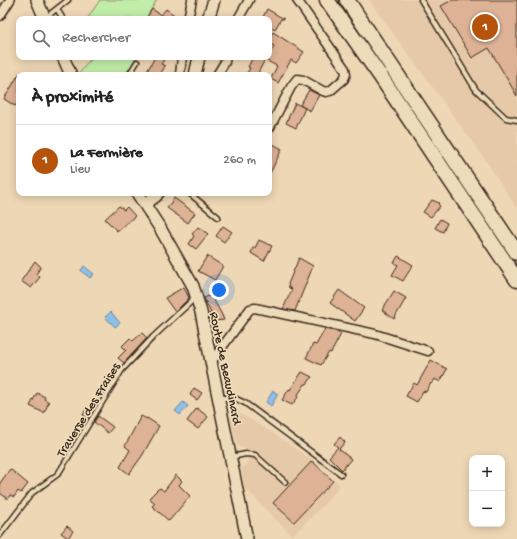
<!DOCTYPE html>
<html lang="fr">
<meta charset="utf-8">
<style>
:root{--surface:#fff;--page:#f6f6f6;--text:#222;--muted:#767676;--line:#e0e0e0;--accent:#b45309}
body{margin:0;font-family:"Gochi Hand",sans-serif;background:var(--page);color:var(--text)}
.controls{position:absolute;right:12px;bottom:12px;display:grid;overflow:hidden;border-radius:8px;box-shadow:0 2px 10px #0003}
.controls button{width:36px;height:36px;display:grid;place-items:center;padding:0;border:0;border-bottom:1px solid var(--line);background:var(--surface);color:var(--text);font:20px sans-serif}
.you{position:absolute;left:219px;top:290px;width:14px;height:14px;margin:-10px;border:3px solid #fff;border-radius:50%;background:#1a73e8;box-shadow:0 0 0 6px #1a73e833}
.badge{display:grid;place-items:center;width:26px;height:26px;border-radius:50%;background:var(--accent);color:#fff;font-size:13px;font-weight:700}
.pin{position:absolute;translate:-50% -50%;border:2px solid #fff;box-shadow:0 1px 4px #0006}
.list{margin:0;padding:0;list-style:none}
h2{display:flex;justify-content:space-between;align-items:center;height:52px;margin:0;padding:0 16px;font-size:17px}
h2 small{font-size:13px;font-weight:400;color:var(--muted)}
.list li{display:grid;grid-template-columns:26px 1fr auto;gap:12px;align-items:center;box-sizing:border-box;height:72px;padding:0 16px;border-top:1px solid var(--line)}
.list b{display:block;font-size:15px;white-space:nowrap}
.list p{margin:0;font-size:13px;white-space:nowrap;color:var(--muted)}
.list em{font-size:13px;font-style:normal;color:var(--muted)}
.icon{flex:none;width:22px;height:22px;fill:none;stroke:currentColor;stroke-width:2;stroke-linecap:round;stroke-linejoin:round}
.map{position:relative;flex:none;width:517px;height:539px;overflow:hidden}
.search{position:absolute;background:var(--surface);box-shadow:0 2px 10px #0003;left:16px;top:16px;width:256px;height:44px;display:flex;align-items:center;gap:10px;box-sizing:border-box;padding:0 14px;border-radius:8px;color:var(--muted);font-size:15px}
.panel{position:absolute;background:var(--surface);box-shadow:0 2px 10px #0003;left:16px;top:72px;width:256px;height:124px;border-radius:8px}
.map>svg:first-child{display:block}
</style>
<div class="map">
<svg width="517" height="539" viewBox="0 0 517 539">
<rect width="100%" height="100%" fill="#eed7b5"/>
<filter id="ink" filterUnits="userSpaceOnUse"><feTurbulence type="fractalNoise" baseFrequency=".025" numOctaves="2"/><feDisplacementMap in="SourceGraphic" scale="8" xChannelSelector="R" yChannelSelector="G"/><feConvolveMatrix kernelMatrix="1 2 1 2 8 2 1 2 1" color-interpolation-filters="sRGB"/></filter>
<g filter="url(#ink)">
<!-- built -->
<path fill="#e6c9a8" d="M 369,0 L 517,0 L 517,208 L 482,155 Z
M 232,409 L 273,433 L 313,461 L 340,485 L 327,502 L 292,536 L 245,488 L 241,468 L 248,464 L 246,449 L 237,445 L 229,412 Z"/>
<!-- green -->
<path fill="#c2eda9" stroke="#7e8c64" d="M 100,0 L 157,0 L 147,16 L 150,19 L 87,19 Z
M 92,57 L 136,57 L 126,75 L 78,75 Z"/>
<!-- water -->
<path fill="#8dc0e9" stroke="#6c8498" d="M 84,266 L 94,274 L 90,278 L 81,271 L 81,270 Z
M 111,312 L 120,323 L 115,327 L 105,317 Z
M 273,391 L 278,394 L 271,406 L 266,402 Z
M 183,402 L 188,406 L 180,415 L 175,411 Z"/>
<!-- building -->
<path fill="#deb294" stroke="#3b2a1e" d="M 452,0 L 517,0 L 517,96 L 489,48 L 472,58 L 441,6 Z
M 152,9 L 161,15 L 166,9 L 180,19 L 146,19 Z
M 267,9 L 284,19 L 281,19 L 275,29 L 269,26 L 269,19 L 263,17 Z
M 273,32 L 304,52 L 296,63 L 291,60 L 278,83 L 271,79 L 277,66 L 265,60 L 267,57 L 269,57 L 269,54 L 274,46 L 269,43 L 269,38 Z
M 155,57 L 166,57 L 161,64 L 165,66 L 160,75 L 145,75 Z
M 253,57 L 266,57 L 257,75 L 246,75 L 250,68 L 248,67 Z
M 19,74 L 19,101 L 15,106 L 4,99 Z
M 309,90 L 319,95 L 310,111 L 300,105 Z
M 295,103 L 305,108 L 296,128 L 286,123 Z
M 273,144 L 282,149 L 269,175 L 269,151 Z
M 174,198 L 195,213 L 188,223 L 167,208 Z
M 432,200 L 439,203 L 438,204 L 440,206 L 431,217 L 423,212 Z
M 119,206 L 124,210 L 127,207 L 135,216 L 117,231 L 105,219 Z
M 440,219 L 447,223 L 443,232 L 435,228 Z
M 223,226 L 232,232 L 224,242 L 216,236 Z
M 198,227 L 208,234 L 196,249 L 189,244 L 194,236 L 192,234 Z
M 259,240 L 272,246 L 264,261 L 251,253 L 253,248 L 255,248 Z
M 207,256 L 223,266 L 215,280 L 198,271 Z
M 398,256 L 413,265 L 403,281 L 392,275 L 398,265 L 394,263 Z
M 299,258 L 313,266 L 295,311 L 283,309 L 292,289 L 289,288 L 288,284 Z
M 35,261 L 41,267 L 36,274 L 40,277 L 31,288 L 21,281 Z
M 184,287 L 189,298 L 175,312 L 165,298 Z
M 339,290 L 364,308 L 355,321 L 330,303 Z
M 394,291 L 406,298 L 394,319 L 382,310 Z
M 211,295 L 221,313 L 224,320 L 215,321 L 213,323 L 209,314 L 211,313 L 204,298 Z
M 325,329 L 335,331 L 341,334 L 331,353 L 329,352 L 321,365 L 306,358 L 313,344 L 316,345 Z
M 142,333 L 147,338 L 124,363 L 118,358 L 126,350 L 122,346 L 130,338 L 133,341 Z
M 431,360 L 447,369 L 440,382 L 435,379 L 432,384 L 431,383 L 426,392 L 423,391 L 417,402 L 406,396 L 414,383 L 417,385 Z
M 302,372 L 312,377 L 307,384 L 305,384 L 297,396 L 298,397 L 292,405 L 282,400 L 289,389 L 290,390 Z
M 194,388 L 202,393 L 197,400 L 190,395 Z
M 37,393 L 45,397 L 44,399 L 49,402 L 44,413 L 30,406 Z
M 87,407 L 92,411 L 88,418 L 83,415 Z
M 197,408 L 208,417 L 198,429 L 187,421 Z
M 98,416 L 113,427 L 108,433 L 94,422 Z
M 141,416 L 147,419 L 147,418 L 159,426 L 142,456 L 129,474 L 120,467 L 130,450 L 125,446 Z
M 340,437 L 345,442 L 339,449 L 351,459 L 342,470 L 329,457 L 338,447 L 334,444 Z
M 312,461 L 333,481 L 294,522 L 273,503 Z
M 10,469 L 28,484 L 21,493 L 18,491 L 14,497 L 10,495 L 8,499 L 0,493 L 0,483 Z
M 176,475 L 182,481 L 179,485 L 190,496 L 169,521 L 152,506 L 155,503 L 149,498 L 158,489 L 159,489 L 160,488 L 164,491 Z
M 67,526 L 73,531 L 68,538 L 61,533 Z"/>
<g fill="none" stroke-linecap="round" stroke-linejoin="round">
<defs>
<path id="lane" d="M 421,0 L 476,90 L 506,118 L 517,120
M 57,9 L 63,19
M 45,18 L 68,0
M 129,75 L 137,62
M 189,193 L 218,217
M 220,398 L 234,398 L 245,403 L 341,474
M 231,457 L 246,454 L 255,455 L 285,482
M 0,535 L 32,493 L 58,474 L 122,370 L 153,337 L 195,298"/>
<path id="street" d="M 0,16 L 10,0
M 188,19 L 192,0
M 238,19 L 249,0
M 180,75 L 182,57
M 217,75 L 225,62 L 226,57
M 269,129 L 291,87 L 297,79 L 303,80 L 323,91 L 326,92 L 330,91 L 344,79 L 346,74 L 345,69 L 297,0
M 212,361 L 250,309 L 255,308 L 375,334 L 428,351"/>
<path id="secondary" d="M 37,0 L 45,19
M 208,19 L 214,0
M 63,57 L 71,75
M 195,75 L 199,57
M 137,193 L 160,228 L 193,286 L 201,312 L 247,539
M 145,204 L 156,196 L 158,193"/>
<path id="highway" d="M 327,0 L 381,77 L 517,280
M 347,0 L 517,253"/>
</defs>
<!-- lane casing -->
<use href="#lane" stroke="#3b2a1e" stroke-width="7"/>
<!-- street casing -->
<use href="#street" stroke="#3b2a1e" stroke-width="11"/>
<!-- secondary casing -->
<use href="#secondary" stroke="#3b2a1e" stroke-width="14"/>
<!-- highway casing -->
<use href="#highway" stroke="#3b2a1e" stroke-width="17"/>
<!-- lane -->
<use href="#lane" stroke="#eddcb9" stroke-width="4"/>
<!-- street -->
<use href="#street" stroke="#eddcb9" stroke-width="8"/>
<!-- secondary -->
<use href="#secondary" stroke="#eddcb9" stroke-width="11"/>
<!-- highway -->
<use href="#highway" stroke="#eddcb9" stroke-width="14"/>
</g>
</g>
<g text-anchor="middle" stroke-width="3.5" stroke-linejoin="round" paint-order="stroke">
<!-- street labels -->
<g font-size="13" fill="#3b2a1e" stroke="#eddcb9">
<text transform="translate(227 368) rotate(78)" y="5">Route de Beaudinard</text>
<text transform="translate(87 409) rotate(-58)" y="5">Traverse des Fraises</text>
</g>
</g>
</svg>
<div class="controls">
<button>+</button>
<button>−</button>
</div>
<div class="you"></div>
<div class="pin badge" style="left:485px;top:27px">1</div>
<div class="search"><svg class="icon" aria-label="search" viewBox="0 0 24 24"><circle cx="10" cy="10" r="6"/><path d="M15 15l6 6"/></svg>Rechercher</div>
<section class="panel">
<h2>À proximité<small></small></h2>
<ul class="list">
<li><span class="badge">1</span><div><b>La Fermière</b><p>Lieu</p></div><em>260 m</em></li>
</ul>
</section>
</div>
